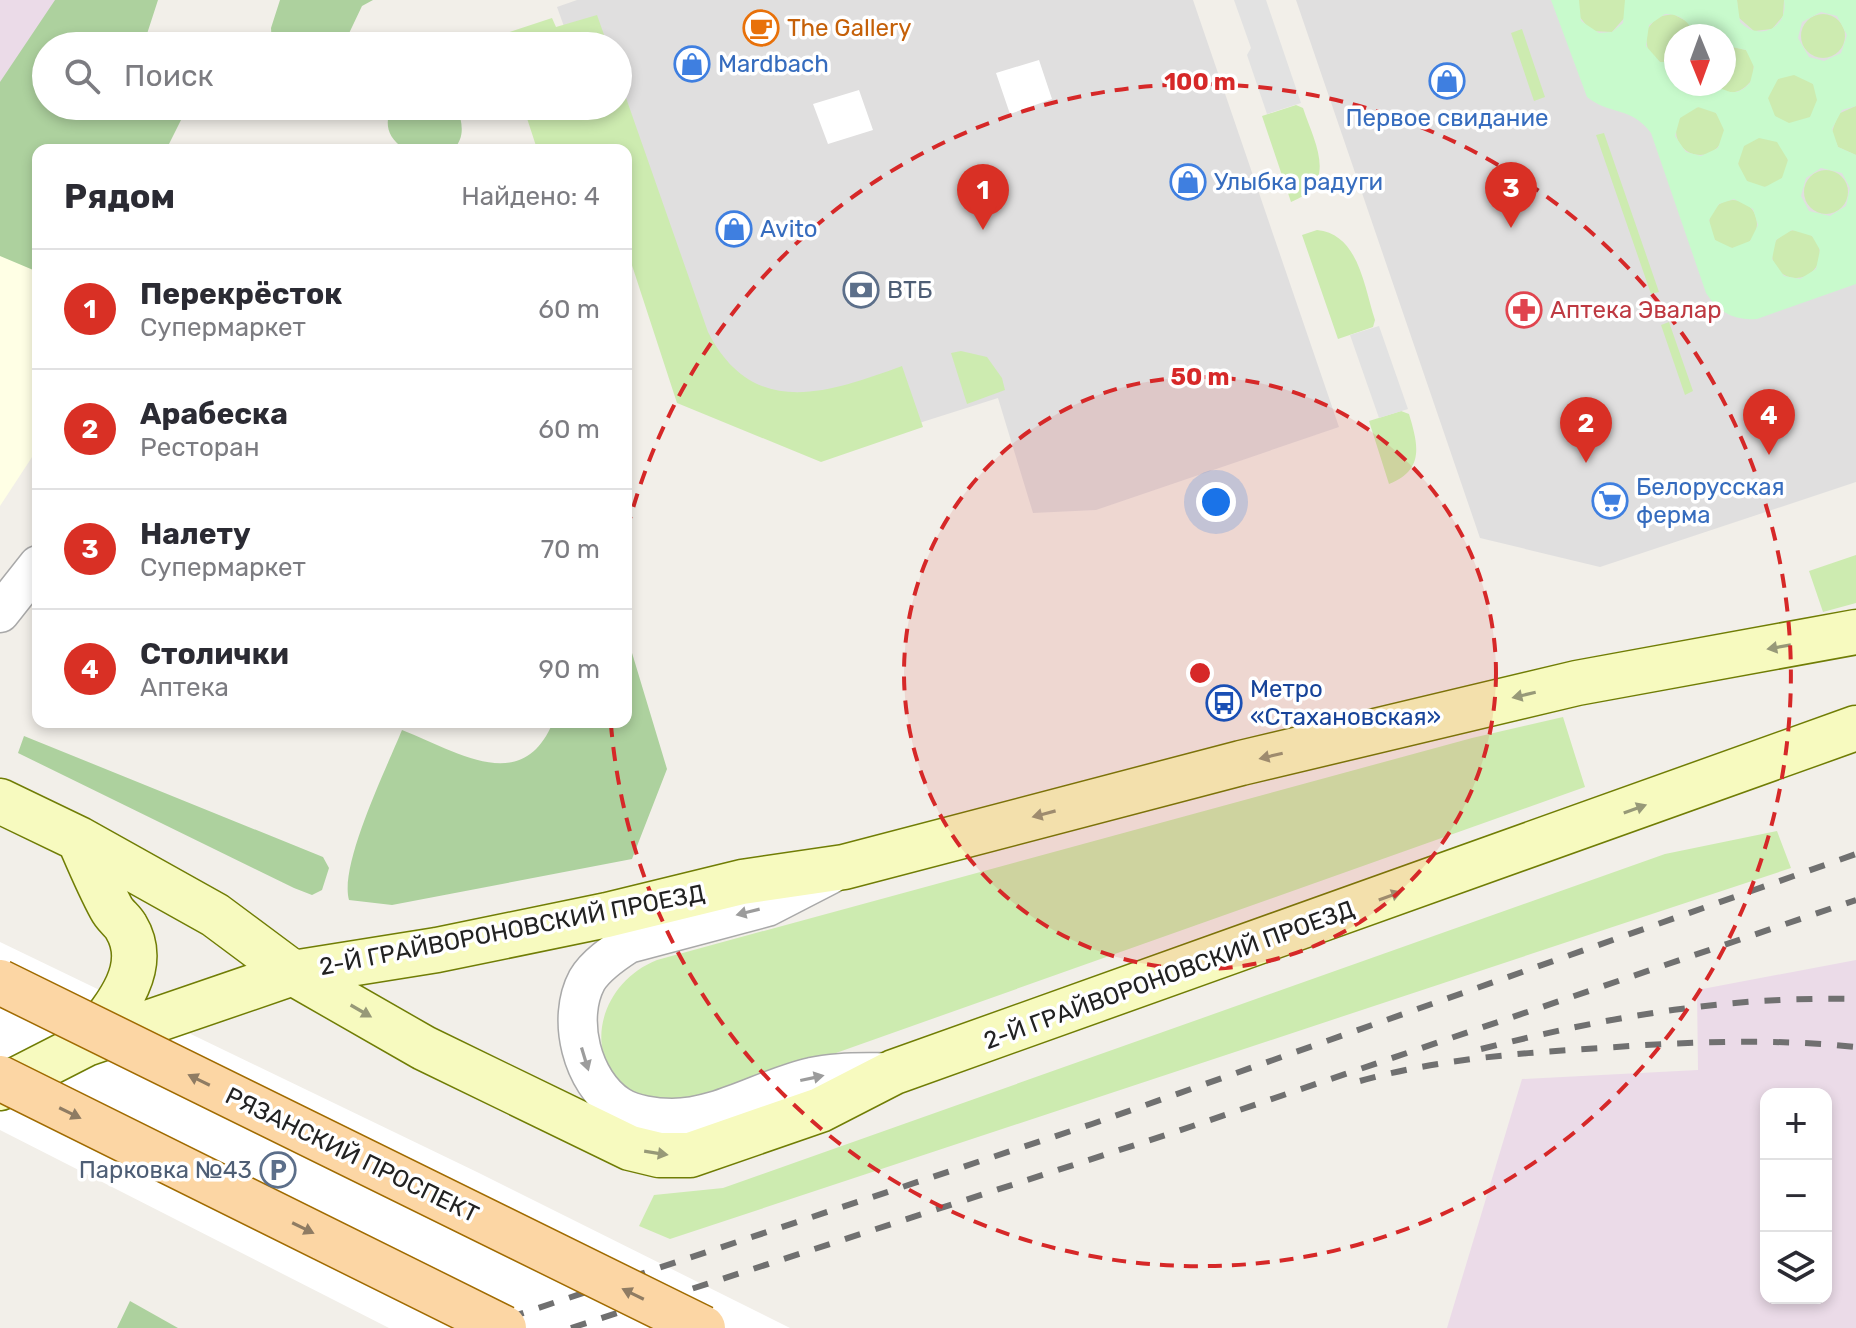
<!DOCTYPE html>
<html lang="ru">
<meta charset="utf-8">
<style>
:root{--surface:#fff;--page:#f7f7f7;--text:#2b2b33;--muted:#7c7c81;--line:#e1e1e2;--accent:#d93025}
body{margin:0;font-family:Rubik,sans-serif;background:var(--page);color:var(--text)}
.controls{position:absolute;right:24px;bottom:24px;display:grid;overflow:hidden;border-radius:16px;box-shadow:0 4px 12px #0003}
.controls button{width:72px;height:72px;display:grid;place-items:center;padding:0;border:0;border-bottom:2px solid var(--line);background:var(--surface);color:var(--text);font:40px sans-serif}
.compass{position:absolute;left:1664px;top:24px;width:72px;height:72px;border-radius:50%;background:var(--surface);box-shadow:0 4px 12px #0003;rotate:179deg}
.you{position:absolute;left:1216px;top:502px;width:28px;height:28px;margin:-20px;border:6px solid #fff;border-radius:50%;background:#1a73e8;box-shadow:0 0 0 12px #1a73e833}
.badge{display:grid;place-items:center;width:52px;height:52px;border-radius:50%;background:var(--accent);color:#fff;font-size:26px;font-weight:700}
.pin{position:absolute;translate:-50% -66px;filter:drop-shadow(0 2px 4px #0008)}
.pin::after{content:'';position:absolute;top:42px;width:28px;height:24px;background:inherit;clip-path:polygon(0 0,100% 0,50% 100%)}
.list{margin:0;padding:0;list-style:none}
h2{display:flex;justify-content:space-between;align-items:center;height:104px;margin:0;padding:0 32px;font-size:34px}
h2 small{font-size:26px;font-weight:400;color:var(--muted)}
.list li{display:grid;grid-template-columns:52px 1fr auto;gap:24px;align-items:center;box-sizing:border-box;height:120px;padding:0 32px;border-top:2px solid var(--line)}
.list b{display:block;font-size:30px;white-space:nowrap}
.list p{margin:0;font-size:26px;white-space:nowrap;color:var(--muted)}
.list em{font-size:26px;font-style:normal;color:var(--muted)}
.icon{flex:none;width:44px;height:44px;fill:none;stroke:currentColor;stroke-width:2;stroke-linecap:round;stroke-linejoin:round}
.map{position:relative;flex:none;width:1856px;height:1328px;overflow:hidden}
.search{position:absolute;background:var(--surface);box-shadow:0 4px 12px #0003;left:32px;top:32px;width:600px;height:88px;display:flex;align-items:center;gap:20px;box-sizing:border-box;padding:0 28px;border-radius:44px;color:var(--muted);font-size:30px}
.panel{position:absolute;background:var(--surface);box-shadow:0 4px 12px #0003;left:32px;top:144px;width:600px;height:584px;border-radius:16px}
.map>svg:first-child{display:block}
</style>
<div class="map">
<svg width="1856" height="1328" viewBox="0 0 1856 1328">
<rect width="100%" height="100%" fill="#f2efe9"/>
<!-- residential -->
<path fill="#e0dfdf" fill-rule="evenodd" d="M 577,0 L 1193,0 L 1339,427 L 1096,510 L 1033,513 L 998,398 L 916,424 L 690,393 L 626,150 L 618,106 L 618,46 L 571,46 L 557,7 Z
M 1296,0 L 1856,0 L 1856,482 L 1600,567 L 1480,538 ZM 1676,36 L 1724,36 L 1724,84 L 1676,84 Z"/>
<!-- industrial -->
<path fill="#ebdbe8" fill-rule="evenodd" d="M 0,0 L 71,0 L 0,110 Z
M 1856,960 L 1856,1328 L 1447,1328 L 1522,1079 L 1698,1070 L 1697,990 ZM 1766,1094 L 1826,1094 L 1826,1298 L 1766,1298 Z"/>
<!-- education -->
<path fill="#ffffe5" d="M 0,250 L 38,266 L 38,448 L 0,506 Z"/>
<!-- grass -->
<path fill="#cdebb0" d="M 1579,0 L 1625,0 L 1626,16 L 1612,32 L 1591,31 L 1579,16 Z
M 1737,0 L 1784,0 L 1783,16 L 1772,29 L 1754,31 L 1738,17 Z
M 1673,14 L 1688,22 L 1694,36 L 1676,36 L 1676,62 L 1660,62 L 1648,51 L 1645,32 L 1657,17 Z
M1801 36a22 22 0 1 1 44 0a22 22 0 1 1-44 0Z
M 597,15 L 608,46 L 504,46 L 500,35 L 552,18 L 556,27 Z
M 1522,29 L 1545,97 L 1534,101 L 1511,33 Z
M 1724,45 L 1746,50 L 1754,62 L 1753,78 C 1742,95 1726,97 1711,84 L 1724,84 Z
M1768 99a25 25 0 1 1 50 0a25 25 0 1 1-50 0Z
M 618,75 L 708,332 C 753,420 828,393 902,366 L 923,427 L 821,462 L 677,403 L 626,247 L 626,150 L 537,149 L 523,106 L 618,106 Z
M 1296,105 L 1303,108 C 1315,144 1339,183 1291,202 L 1262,116 Z
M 1856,106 L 1856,155 L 1838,147 L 1832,132 L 1838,114 Z
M1676 131a24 24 0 1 1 48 0a24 24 0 1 1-48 0Z
M 1604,133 L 1659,292 L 1651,294 L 1596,135 Z
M1738 162a25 25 0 1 1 50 0a25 25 0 1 1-50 0Z
M1804 192a22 22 0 1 1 44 0a22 22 0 1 1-44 0Z
M1709 224a24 24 0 1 1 48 0a24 24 0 1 1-48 0Z
M1772 254a24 24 0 1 1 48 0a24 24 0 1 1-48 0Z
M 1317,230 C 1359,234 1364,287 1375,320 L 1373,327 L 1338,339 L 1302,235 Z
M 1669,322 L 1693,391 L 1685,395 L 1661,325 Z
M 961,351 L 987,357 L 1002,378 L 1005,390 L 967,404 L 951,353 Z
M 1401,411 L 1409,414 C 1418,444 1425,470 1389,484 L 1369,421 Z
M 1856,555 L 1856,603 L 1823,612 L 1809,571 Z
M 1563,717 L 1585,787 L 701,1101 C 684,1101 660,1105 645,1098 C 577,1070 594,985 657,960 L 1472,738 Z
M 1777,831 L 1791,868 L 670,1239 L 639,1226 L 654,1195 L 723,1188 L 1665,854 Z"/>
<!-- forest -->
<path fill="#add19e" d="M 55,0 L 158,0 L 146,37 L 173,46 L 46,46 L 46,106 L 188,106 L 166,150 L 38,150 L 38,272 L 0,256 L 0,82 Z
M 280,0 L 373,0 L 362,6 L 343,46 L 272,46 L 271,28 Z
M 392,106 L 457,106 C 462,123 466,136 453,150 L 403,148 C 387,137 384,123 392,106 Z
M 626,633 L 667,769 L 632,859 L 392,905 L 349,900 C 339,865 387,767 402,730 C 457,751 522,797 553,722 L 626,722 Z
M 24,736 L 323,857 L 329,868 L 322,890 L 312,895 L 294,888 L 18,753 Z
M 130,1301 L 178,1328 L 117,1328 Z"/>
<!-- park -->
<path fill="#c8facc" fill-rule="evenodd" d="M 1551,0 L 1579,0 L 1581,21 L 1599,33 L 1612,32 L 1623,23 L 1625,0 L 1737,0 L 1740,22 C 1759,42 1789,28 1784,0 L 1856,0 L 1856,106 L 1842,110 L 1832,129 L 1838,147 L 1856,155 L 1856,284 L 1757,319 C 1734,321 1718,312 1706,293 L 1651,133 C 1631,106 1609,115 1587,97 ZM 1821,12 L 1837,16 L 1847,35 L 1841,53 L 1824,61 L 1809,57 L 1798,38 L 1802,22 ZM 1665,14 C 1680,14 1690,21 1694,36 L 1724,36 L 1724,45 L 1746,50 L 1754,67 L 1750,83 C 1734,100 1726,89 1710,84 C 1701,81 1686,84 1676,84 L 1676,62 L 1660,62 L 1646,46 L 1649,25 ZM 1794,75 L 1813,84 L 1817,100 L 1810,117 L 1789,123 L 1775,116 L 1768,98 L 1778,79 ZM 1698,107 L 1716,113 L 1724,130 L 1718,148 L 1701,156 L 1686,152 L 1675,136 L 1680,118 ZM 1759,138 L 1777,142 L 1788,160 L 1782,178 L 1765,187 L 1747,181 L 1738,164 L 1744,146 ZM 1821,168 L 1842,173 L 1850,188 L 1846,206 L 1830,216 L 1809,211 L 1801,196 L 1806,178 ZM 1734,199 L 1753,209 L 1758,225 L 1750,241 L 1732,248 L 1715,240 L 1709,220 L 1719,204 ZM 1792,230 L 1812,236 L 1820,250 L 1816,269 L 1800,279 L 1784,276 L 1772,259 L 1776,240 Z"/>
<!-- parking -->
<path fill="#e2e2e2" d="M 1234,0 L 1266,0 L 1301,103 L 1267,114 L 1247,55 L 1251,48 Z
M 1379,326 L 1408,409 L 1379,418 L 1350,335 Z"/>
<!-- pier -->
<path fill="#fff" d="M 1039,60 L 1052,99 L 1010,114 L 996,73 Z
M 859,90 L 873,130 L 828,144 L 813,104 Z
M 0,942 L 479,1173 L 790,1328 L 389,1328 L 0,1130 Z"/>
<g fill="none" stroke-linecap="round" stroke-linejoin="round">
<defs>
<path id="minor" d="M 0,613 L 38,565
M 831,874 L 767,907 L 628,944 C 614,953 596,965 587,980 C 566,1019 582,1082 619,1106 C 633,1115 656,1118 672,1118 C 720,1118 766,1087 812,1077 C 836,1071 865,1073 891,1072"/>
<path id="secondary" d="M 0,801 L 79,839 L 215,915 L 293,973 L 424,1048 L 630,1148 L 659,1155 L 690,1155 L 820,1110 L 894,1072 L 1856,728
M 79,839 C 89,862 99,886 111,908 C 115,916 122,920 126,927 C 152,970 111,1013 86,1044
M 0,1088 L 86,1044 L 293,973 L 437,950 L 607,915 L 742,882 L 844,867 L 1241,763 L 1577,683 L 1856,632"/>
</defs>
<!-- minor casing -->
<use href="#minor" stroke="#a9a9a9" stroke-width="41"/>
<!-- secondary casing -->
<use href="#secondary" stroke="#707d05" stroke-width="47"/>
<!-- minor -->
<use href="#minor" stroke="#fff" stroke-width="38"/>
<!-- secondary -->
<use href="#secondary" stroke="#f7fabf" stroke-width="44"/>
<!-- rail -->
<path stroke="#707070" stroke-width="6" stroke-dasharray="16 16" stroke-linecap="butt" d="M 1481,1049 C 1608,1017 1725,996 1856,999
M 1360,1081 C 1438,1059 1520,1053 1601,1048 C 1686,1042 1771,1038 1856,1047
M 478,1328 L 1092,1124 L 1856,854
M 571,1328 L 1175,1132 L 1856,900"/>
<defs>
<path id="primary-bridge" d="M 0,982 L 703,1328
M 0,1078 L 504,1328"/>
</defs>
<!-- primary-bridge casing -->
<use href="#primary-bridge" stroke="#a06b00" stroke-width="47" stroke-linecap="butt"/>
<!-- primary-bridge -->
<use href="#primary-bridge" stroke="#fcd6a4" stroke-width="44"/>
</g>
<!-- one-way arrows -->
<defs><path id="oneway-solid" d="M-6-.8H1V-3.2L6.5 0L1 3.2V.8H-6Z" transform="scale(2)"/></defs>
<g fill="#979978">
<use href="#oneway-solid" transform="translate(1779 647) rotate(170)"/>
<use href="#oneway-solid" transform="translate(1524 695) rotate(167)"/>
<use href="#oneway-solid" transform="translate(1271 756) rotate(167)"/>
<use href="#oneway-solid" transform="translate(1635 809) rotate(-20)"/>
<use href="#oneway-solid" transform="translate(1044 814) rotate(165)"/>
<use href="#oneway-solid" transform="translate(1390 896) rotate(-20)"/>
<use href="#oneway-solid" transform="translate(361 1011) rotate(30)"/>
<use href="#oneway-solid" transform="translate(656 1153) rotate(9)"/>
</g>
<g fill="#9c9c9c">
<use href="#oneway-solid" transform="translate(748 912) rotate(166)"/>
<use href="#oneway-solid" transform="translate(585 1059) rotate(73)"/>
<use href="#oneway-solid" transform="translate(812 1078) rotate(-12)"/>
</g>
<g fill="#8f7c63">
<use href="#oneway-solid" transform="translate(199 1080) rotate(-154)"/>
<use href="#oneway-solid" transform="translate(70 1113) rotate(26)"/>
<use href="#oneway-solid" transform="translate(303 1228) rotate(26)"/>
<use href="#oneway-solid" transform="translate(633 1294) rotate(-154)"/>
</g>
<!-- distance rings -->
<circle cx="1200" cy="673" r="296" fill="#d62828" fill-opacity=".12"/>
<g fill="none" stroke="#d62828" stroke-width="4" stroke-dasharray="14 10">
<circle cx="1200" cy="673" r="296"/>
<path d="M627 530A591 591 0 1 1 611 725"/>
</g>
<!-- icons -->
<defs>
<symbol id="cafe-ring" viewBox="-11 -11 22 22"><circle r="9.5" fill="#fff" stroke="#e8710a" stroke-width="1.5"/><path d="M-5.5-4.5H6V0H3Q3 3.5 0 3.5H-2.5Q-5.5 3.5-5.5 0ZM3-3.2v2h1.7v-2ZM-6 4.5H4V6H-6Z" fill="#e8710a"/></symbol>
<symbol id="shop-ring" viewBox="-11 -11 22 22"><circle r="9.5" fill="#fff" stroke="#3f7fe0" stroke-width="1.5"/><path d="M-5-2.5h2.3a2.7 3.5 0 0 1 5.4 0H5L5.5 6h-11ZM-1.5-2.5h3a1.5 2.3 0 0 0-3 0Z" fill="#3f7fe0"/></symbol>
<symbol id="bank-ring" viewBox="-11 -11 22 22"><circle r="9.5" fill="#fff" stroke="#5c6f8a" stroke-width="1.5"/><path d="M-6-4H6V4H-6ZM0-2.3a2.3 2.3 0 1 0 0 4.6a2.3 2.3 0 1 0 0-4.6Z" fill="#5c6f8a"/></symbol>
<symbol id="pharmacy-ring" viewBox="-11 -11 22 22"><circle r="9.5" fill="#fff" stroke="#e0444e" stroke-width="1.5"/><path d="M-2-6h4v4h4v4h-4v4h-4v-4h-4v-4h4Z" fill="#e0444e"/></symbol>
<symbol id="supermarket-ring" viewBox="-11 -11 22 22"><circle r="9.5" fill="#fff" stroke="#3f7fe0" stroke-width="1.5"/><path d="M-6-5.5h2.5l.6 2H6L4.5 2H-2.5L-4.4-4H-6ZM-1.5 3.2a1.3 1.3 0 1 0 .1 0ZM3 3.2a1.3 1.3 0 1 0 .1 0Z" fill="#3f7fe0"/></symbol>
<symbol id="bus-ring" viewBox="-11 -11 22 22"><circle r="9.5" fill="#fff" stroke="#1a4fb4" stroke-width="1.5"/><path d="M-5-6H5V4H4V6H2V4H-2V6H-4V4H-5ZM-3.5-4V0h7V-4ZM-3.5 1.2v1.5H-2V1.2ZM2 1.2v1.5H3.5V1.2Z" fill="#1a4fb4"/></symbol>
<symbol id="parking-ring" viewBox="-11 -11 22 22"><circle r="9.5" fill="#fff" stroke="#5c6f8a" stroke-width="1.5"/><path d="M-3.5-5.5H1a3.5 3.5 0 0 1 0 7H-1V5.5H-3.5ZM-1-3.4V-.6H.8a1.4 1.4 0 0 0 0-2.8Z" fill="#5c6f8a"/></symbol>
</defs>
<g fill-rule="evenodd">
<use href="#cafe-ring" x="741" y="8" width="40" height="40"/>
<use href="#shop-ring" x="672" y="44" width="40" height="40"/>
<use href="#shop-ring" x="1427" y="61" width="40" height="40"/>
<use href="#shop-ring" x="1168" y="162" width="40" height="40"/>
<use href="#shop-ring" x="714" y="209" width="40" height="40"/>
<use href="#bank-ring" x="841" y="270" width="40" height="40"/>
<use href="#pharmacy-ring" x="1504" y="290" width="40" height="40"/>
<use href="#supermarket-ring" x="1590" y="481" width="40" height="40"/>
<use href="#bus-ring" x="1204" y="683" width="40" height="40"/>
<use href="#parking-ring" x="258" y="1150" width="40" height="40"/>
</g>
<g text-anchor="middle" stroke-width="7" stroke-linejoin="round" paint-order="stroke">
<!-- food labels -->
<g font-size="24" fill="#c56008" stroke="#fff" text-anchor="start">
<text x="787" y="36">The Gallery</text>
</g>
<!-- shop labels -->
<g font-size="24" fill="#366cbe" stroke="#fff" text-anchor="start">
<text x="718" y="72">Mardbach</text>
<text x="1447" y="126" text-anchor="middle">Первое свидание</text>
<text x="1214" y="190">Улыбка радуги</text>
<text x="760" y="237">Avito</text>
<text x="1636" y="495">Белорусская<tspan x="1636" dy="28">ферма</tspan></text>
</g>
<!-- service labels -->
<g font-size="24" fill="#4e5e75" stroke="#fff" text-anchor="start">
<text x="887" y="298">ВТБ</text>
<text x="252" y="1178" text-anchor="end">Парковка №43</text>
</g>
<!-- health labels -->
<g font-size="24" fill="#be3a42" stroke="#fff" text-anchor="start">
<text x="1550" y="318">Аптека Эвалар</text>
</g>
<!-- transit labels -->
<g font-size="24" fill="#164399" stroke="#fff" text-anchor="start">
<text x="1250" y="697">Метро<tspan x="1250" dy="28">«Стахановская»</tspan></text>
</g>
<!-- street labels -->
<g font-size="24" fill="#222" stroke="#fff">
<text transform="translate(512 930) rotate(-11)" y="8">2-Й ГРАЙВОРОНОВСКИЙ ПРОЕЗД</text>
<text transform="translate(1169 975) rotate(-20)" y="8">2-Й ГРАЙВОРОНОВСКИЙ ПРОЕЗД</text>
<text transform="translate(352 1155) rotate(26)" y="8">РЯЗАНСКИЙ ПРОСПЕКТ</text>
</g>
</g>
<circle cx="1200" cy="673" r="12" fill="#d62828" stroke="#fff" stroke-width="4"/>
<g font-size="24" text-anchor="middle" font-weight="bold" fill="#d62828" stroke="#fff" stroke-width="7" stroke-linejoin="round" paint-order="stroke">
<text x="1200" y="90">100 m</text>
<text x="1200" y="385">50 m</text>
</g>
</svg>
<div class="controls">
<button>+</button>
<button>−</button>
<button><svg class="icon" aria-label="layers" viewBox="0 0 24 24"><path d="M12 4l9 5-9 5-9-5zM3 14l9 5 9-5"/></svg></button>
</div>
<svg class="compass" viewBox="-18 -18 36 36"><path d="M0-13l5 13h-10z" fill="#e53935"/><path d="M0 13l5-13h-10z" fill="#7c7c81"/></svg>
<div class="you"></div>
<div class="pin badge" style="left:983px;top:230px">1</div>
<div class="pin badge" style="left:1586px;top:463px">2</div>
<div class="pin badge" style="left:1511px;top:228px">3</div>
<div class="pin badge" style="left:1769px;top:455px">4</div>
<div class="search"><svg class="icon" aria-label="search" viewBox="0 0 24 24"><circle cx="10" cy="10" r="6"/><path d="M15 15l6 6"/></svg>Поиск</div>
<section class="panel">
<h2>Рядом<small>Найдено: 4</small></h2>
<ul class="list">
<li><span class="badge">1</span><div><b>Перекрёсток</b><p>Супермаркет</p></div><em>60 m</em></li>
<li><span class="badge">2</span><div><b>Арабеска</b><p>Ресторан</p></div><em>60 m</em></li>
<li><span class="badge">3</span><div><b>Налету</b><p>Супермаркет</p></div><em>70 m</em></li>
<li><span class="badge">4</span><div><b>Столички</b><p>Аптека</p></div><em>90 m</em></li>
</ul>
</section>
</div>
